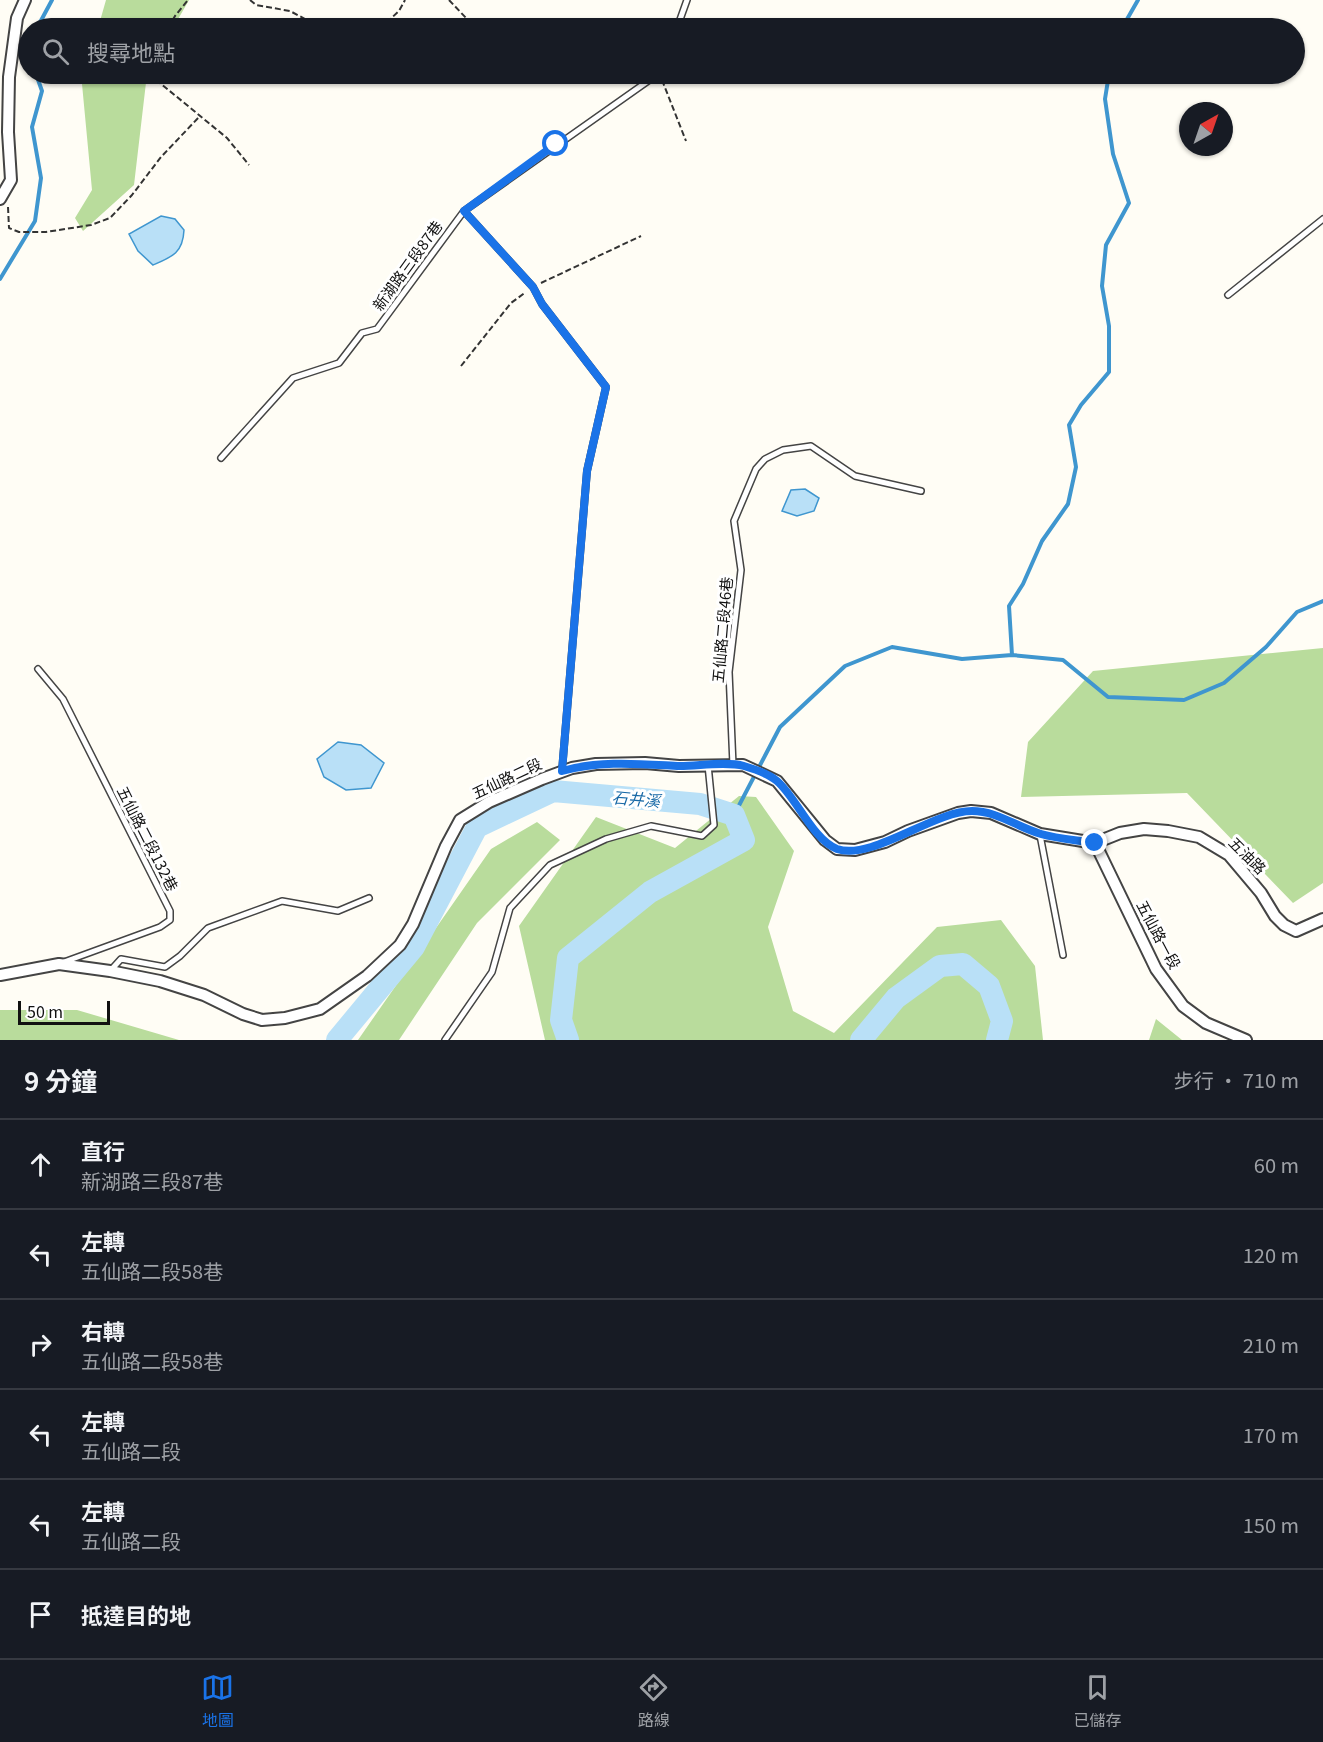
<!DOCTYPE html>
<html lang="zh-TW">
<meta charset="utf-8">
<style>
:root{--surface:#171b24;--page:#20242c;--text:#f1f3f6;--muted:#9ea1a6;--line:#363941;--accent:#1a73e8}
body{margin:0;font-family:Georgia,"Noto Sans TC",serif;background:var(--page);color:var(--text)}
.compass{position:absolute;left:1179px;top:102px;width:54px;height:54px;border-radius:50%;background:var(--surface);box-shadow:0 2px 4px #0004;rotate:40deg}
.scale{position:absolute;left:18px;bottom:15px;width:92px;box-sizing:border-box;padding-left:6px;border:3px solid #111;border-top:0;font-size:16px;line-height:21px;white-space:nowrap;color:#111;-webkit-text-stroke:4px #fff;paint-order:stroke}
.stop{position:absolute;width:18px;height:18px;margin:-14px;border:4px solid #1a73e8;border-radius:50%;background:#fff}
.stop.end{background:#1a73e8;border-color:#fff;box-shadow:0 2px 6px #0008}
.list{margin:0;padding:0;list-style:none}
h2{display:flex;justify-content:space-between;align-items:center;height:78px;margin:0;padding:0 24px;font-size:26px}
h2 small{font-size:20px;font-weight:400;color:var(--muted)}
.list li{display:grid;grid-template-columns:39px 1fr auto;gap:18px;align-items:center;box-sizing:border-box;height:90px;padding:0 24px;border-top:2px solid var(--line)}
.list b{display:block;font-size:22px;white-space:nowrap}
.list p{margin:0;font-size:20px;white-space:nowrap;color:var(--muted)}
.list em{font-size:20px;font-style:normal;color:var(--muted)}
.icon{flex:none;width:33px;height:33px;fill:none;stroke:currentColor;stroke-width:2;stroke-linecap:round;stroke-linejoin:round}
.map{position:relative;flex:none;width:1323px;height:1040px;overflow:hidden}
.search{position:absolute;background:var(--surface);box-shadow:0 2px 4px #0004;left:18px;right:18px;top:18px;height:66px;display:flex;align-items:center;gap:15px;box-sizing:border-box;padding:0 21px;border-radius:33px;color:var(--muted);font-size:22px}
.sheet{height:618px;background:var(--surface)}
nav{display:flex;justify-content:space-around;align-items:center;box-sizing:border-box;height:84px;border-top:2px solid var(--line);background:var(--surface);font-size:16px;color:var(--muted)}
nav a{display:grid;justify-items:center;gap:3px}
nav .on{color:var(--accent)}
.map>svg:first-child{display:block}
</style>
<div class="map">
<svg width="1323" height="1040" viewBox="0 0 1323 1040">
<rect width="100%" height="100%" fill="#fffdf5"/>
<!-- forest -->
<path fill="#b9dc9c" d="M 106,0 L 189,0 L 173,28 L 98,28 Z
M 85,74 L 147,74 L 134,185 L 83,231 L 75,218 L 92,190 L 82,84 Z
M 1323,648 L 1323,883 L 1293,903 L 1187,793 L 1021,797 L 1028,742 L 1093,671 Z
M 739,796 L 756,797 L 794,851 L 768,927 L 793,1011 L 834,1033 L 937,927 L 1001,920 L 1035,966 L 1043,1040 L 545,1040 L 519,926 L 596,817 L 675,848 Z
M 537,822 L 560,840 L 477,923 L 399,1040 L 358,1040 L 491,849 Z
M 0,1010 L 77,1010 L 179,1040 L 0,1040 Z
M 1156,1019 L 1182,1040 L 1149,1040 Z"/>
<!-- water -->
<path fill="#b9e0f7" stroke="#3f96cf" stroke-width="1.5" d="M 161,216 L 175,219 L 184,230 C 183,253 172,257 153,265 L 138,251 L 129,234 Z
M 805,489 L 819,498 L 814,511 L 797,516 L 782,511 L 791,490 Z
M 338,742 L 361,745 L 384,763 L 371,788 L 346,790 L 324,777 L 317,759 Z"/>
<g fill="none" stroke-linecap="round" stroke-linejoin="round">
<!-- stream -->
<path stroke="#3f96cf" stroke-width="4" d="M 37,28 L 52,0
M 1122,28 L 1138,0
M 0,279 L 35,221 L 41,178 L 32,127 L 42,91 L 36,74
M 1012,655 L 1009,606 L 1023,584 L 1042,541 L 1068,504 L 1076,467 L 1069,425 L 1081,405 L 1109,372 L 1109,326 L 1102,286 L 1106,245 L 1129,203 L 1113,154 L 1105,99 L 1109,74
M 734,815 L 780,727 L 845,666 L 892,647 L 962,659 L 1012,655 L 1063,660 L 1108,697 L 1184,700 L 1224,683 L 1266,647 L 1297,612 L 1323,601"/>
<!-- river -->
<path stroke="#b9e0f7" stroke-width="22" d="M 337,1040 L 414,947 L 477,827 L 553,791 L 700,804 L 734,815 L 744,840 L 650,892 L 568,958 L 561,1020 L 568,1040
M 861,1040 L 896,998 L 940,966 L 963,964 L 989,986 L 1002,1021 L 997,1040"/>
<defs>
<path id="lane" d="M 677,28 L 687,0
M 464,211 L 533,287 L 542,304 L 606,387 L 587,471 L 562,771
M 1228,295 L 1323,219
M 221,458 L 293,378 L 339,363 L 362,333 L 377,329 L 464,211 L 658,74
M 38,669 L 63,699 L 170,911 L 170,920 L 160,927 L 64,962
M 733,765 L 729,672 L 741,570 L 734,521 L 756,469 L 765,459 L 783,450 L 811,446 L 855,476 L 921,491
M 1040,835 L 1063,955
M 111,970 L 121,959 L 165,967 L 180,956 L 208,928 L 282,901 L 338,911 L 369,898
M 445,1040 L 492,972 L 510,908 L 550,865 L 606,839 L 651,826 L 702,836 L 714,825 L 708,765"/>
<path id="street" d="M 0,199 L 11,180 L 8,132 L 9,77 L 17,18 L 25,0
M 1095,843 L 1156,969 L 1183,1006 L 1206,1023 L 1246,1040
M 0,975 L 59,964 L 110,971 L 160,981 L 204,995 L 243,1014 L 262,1020 L 285,1018 L 320,1009 L 367,976 L 400,945 L 413,924 L 446,846 L 460,820 L 489,802 L 542,779 L 572,768 L 596,764 L 645,763 L 679,766 L 743,765 L 777,781 L 825,840 L 837,849 L 855,850 L 885,842 L 908,831 L 958,813 L 971,811 L 991,813 L 1040,834 L 1095,843 L 1120,833 L 1144,829 L 1168,831 L 1199,837 L 1229,855 L 1261,893 L 1275,916 L 1284,925 L 1296,931 L 1323,919"/>
</defs>
<!-- lane casing -->
<use href="#lane" stroke="#444" stroke-width="8"/>
<!-- street casing -->
<use href="#street" stroke="#444" stroke-width="14"/>
<!-- path -->
<path stroke="#333" stroke-width="2" stroke-dasharray="6 3" stroke-linecap="butt" d="M 250,0 L 256,5 L 290,11 L 322,28 L 352,28 L 385,24 L 399,11 L 405,0
M 449,0 L 467,19
M 168,28 L 175,16 L 188,0
M 149,74 L 227,138 L 249,165
M 662,80 L 686,141
M 8,207 L 9,228 L 19,232 L 46,232 L 91,225 L 110,218 L 132,195 L 161,157 L 200,116
M 541,283 L 641,236
M 461,366 L 511,303 L 526,292"/>
<!-- lane -->
<use href="#lane" stroke="#fff" stroke-width="5"/>
<!-- street -->
<use href="#street" stroke="#fff" stroke-width="10"/>
</g>
<g fill="none" stroke-linecap="round" stroke-linejoin="round">
<!-- route -->
<path stroke="#1a73e8" stroke-width="8" d="M 556,144 L 464,211 L 533,287 L 542,304 L 606,387 L 587,471 L 562,771 C 601,760 640,764 680,766 C 699,766 726,761 744,766 C 754,769 769,774 777,781 C 796,797 813,840 837,849 C 872,861 933,811 972,811 C 997,811 1017,827 1041,834 C 1058,839 1077,840 1095,843"/>
</g>
<g text-anchor="middle" stroke-width="6" stroke-linejoin="round" paint-order="stroke">
<!-- street labels -->
<g font-size="15" fill="#111" stroke="#fff">
<text transform="translate(408 266) rotate(-54)" y="5">新湖路三段87巷</text>
<text transform="translate(723 630) rotate(-85)" y="5">五仙路二段46巷</text>
<text transform="translate(507 779) rotate(-25)" y="5">五仙路二段</text>
<text transform="translate(147 839) rotate(63)" y="5">五仙路二段132巷</text>
<text transform="translate(1247 856) rotate(45)" y="5">五油路</text>
<text transform="translate(1158 935) rotate(62)" y="5">五仙路一段</text>
</g>
<!-- water labels -->
<g font-size="16" font-style="italic" fill="#1768a6" stroke="#fff">
<text transform="translate(636 799) rotate(5)" y="6">石井溪</text>
</g>
</g>
</svg>
<svg class="compass" viewBox="-18 -18 36 36"><path d="M0-13l5 13h-10z" fill="#e53935"/><path d="M0 13l5-13h-10z" fill="#9ea1a6"/></svg>
<div class="scale">50 m</div>
<div class="stop" style="left:556px;top:144px"></div>
<div class="stop end" style="left:1095px;top:843px"></div>
<div class="search"><svg class="icon" aria-label="search" viewBox="0 0 24 24"><circle cx="10" cy="10" r="6"/><path d="M15 15l6 6"/></svg>搜尋地點</div>
</div>
<section class="sheet">
<h2>9 分鐘<small>步行 · 710 m</small></h2>
<ul class="list">
<li><svg class="icon" aria-label="ahead" viewBox="0 0 24 24"><path d="M12 20V5M6 11l6-6 6 6"/></svg><div><b>直行</b><p>新湖路三段87巷</p></div><em>60 m</em></li>
<li><svg class="icon" aria-label="left" viewBox="0 0 24 24"><path d="M17 20v-9H6M10 6l-5 5 5 5"/></svg><div><b>左轉</b><p>五仙路二段58巷</p></div><em>120 m</em></li>
<li><svg class="icon" aria-label="right" viewBox="0 0 24 24"><path d="M7 20v-9h11M14 6l5 5-5 5"/></svg><div><b>右轉</b><p>五仙路二段58巷</p></div><em>210 m</em></li>
<li><svg class="icon" aria-label="left" viewBox="0 0 24 24"><path d="M17 20v-9H6M10 6l-5 5 5 5"/></svg><div><b>左轉</b><p>五仙路二段</p></div><em>170 m</em></li>
<li><svg class="icon" aria-label="left" viewBox="0 0 24 24"><path d="M17 20v-9H6M10 6l-5 5 5 5"/></svg><div><b>左轉</b><p>五仙路二段</p></div><em>150 m</em></li>
<li><svg class="icon" aria-label="arrive" viewBox="0 0 24 24"><path d="M6 21V4h12l-3 4 3 4H6"/></svg><div><b>抵達目的地</b></div></li>
</ul>
</section>
<nav>
<a class="on"><svg class="icon" aria-label="map" viewBox="0 0 24 24"><path d="M3 6l6-2 6 2 6-2v14l-6 2-6-2-6 2zM9 4v14M15 6v14"/></svg>地圖</a>
<a><svg class="icon" aria-label="directions" viewBox="0 0 24 24"><path d="M12 3l9 9-9 9-9-9zM9 14v-3h6M13 9l2 2-2 2"/></svg>路線</a>
<a><svg class="icon" aria-label="saved" viewBox="0 0 24 24"><path d="M7 4h10v16l-5-4-5 4z"/></svg>已儲存</a>
</nav>
